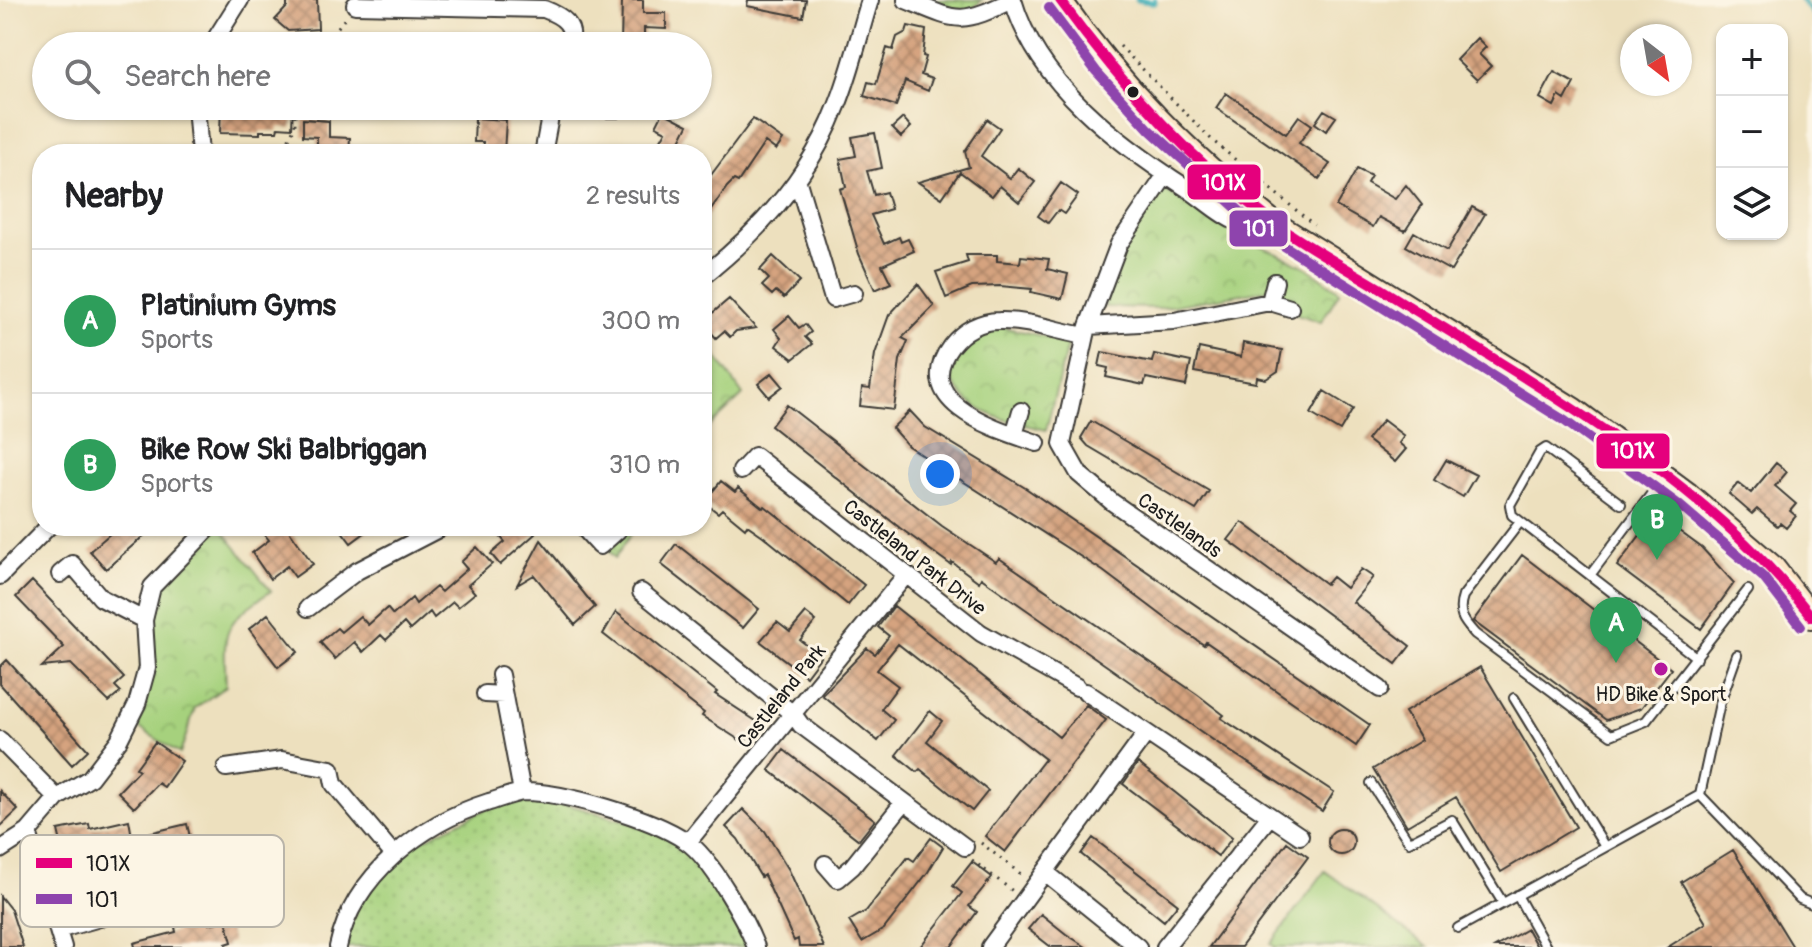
<!DOCTYPE html>
<meta charset="utf-8">
<style>
:root{--surface:#fff;--page:#f2f2f2;--text:#202124;--muted:#757577;--line:#e0e0e0;--accent:#db2777}
body{margin:0;font-family:Pangolin,sans-serif;background:var(--page);color:var(--text)}
.controls{position:absolute;right:24px;top:24px;display:grid;overflow:hidden;border-radius:16px;box-shadow:0 2px 6px #0004}
.controls button{width:72px;height:72px;display:grid;place-items:center;padding:0;border:0;border-bottom:2px solid var(--line);background:var(--surface);color:var(--text);font:40px sans-serif}
.compass{position:absolute;left:1620px;top:24px;width:72px;height:72px;border-radius:50%;background:var(--surface);box-shadow:0 2px 6px #0004;rotate:149deg}
.you{position:absolute;left:940px;top:474px;width:28px;height:28px;margin:-20px;border:6px solid #fff;border-radius:50%;background:#1a73e8;box-shadow:0 0 0 12px #1a73e833}
.badge{display:grid;place-items:center;width:52px;height:52px;border-radius:50%;background:var(--accent);color:#fff;font-size:26px;font-weight:700}
.pin{position:absolute;translate:-50% -66px;filter:drop-shadow(0 2px 4px #0008)}
.pin::after{content:'';position:absolute;top:42px;width:28px;height:24px;background:inherit;clip-path:polygon(0 0,100% 0,50% 100%)}
.list{margin:0;padding:0;list-style:none}
h2{display:flex;justify-content:space-between;align-items:center;height:104px;margin:0;padding:0 32px;font-size:34px}
h2 small{font-size:26px;font-weight:400;color:var(--muted)}
.list li{display:grid;grid-template-columns:52px 1fr auto;gap:24px;align-items:center;box-sizing:border-box;height:144px;padding:0 32px;border-top:2px solid var(--line)}
.list b{display:block;font-size:30px;white-space:nowrap}
.list p{margin:0;font-size:26px;white-space:nowrap;color:var(--muted)}
.list em{font-size:26px;font-style:normal;color:var(--muted)}
.icon{flex:none;width:44px;height:44px;fill:none;stroke:currentColor;stroke-width:2;stroke-linecap:round;stroke-linejoin:round}
.map{position:relative;flex:none;width:1812px;height:947px;overflow:hidden}
.search{position:absolute;background:var(--surface);box-shadow:0 2px 6px #0004;left:32px;top:32px;width:680px;height:88px;display:flex;align-items:center;gap:20px;box-sizing:border-box;padding:0 28px;border-radius:44px;color:var(--muted);font-size:30px}
.panel{position:absolute;background:var(--surface);box-shadow:0 2px 6px #0004;left:32px;top:144px;width:680px;height:392px;border-radius:32px}
.map>svg:first-child{display:block}
</style>
<div class="map">
<svg width="1812" height="947" viewBox="0 0 1812 947">
<defs>
<pattern id="grass-dots" width="8" height="8" patternUnits="userSpaceOnUse" patternTransform="scale(2)"><rect width="8" height="8" fill="#a6d17d"/><path d="M2 2h.1M6 6h.1" fill="none" stroke="#8eb36b" stroke-width="1.8" stroke-linecap="round"/></pattern>
<pattern id="park-crowns" width="20" height="18" patternUnits="userSpaceOnUse" patternTransform="scale(2)"><rect width="20" height="18" fill="#a6d17d"/><path d="M2 6a3 3 0 1 1 6 0M12 15a3 3 0 1 1 6 0" fill="none" stroke="#8eb36b"/></pattern>
<pattern id="building-cross-hatch" width="8" height="8" patternUnits="userSpaceOnUse" patternTransform="scale(2)"><rect width="8" height="8" fill="#d5a37f"/><path d="M0 0l8 8M0 8l8-8" fill="none" stroke="#ac8467"/></pattern>
</defs>
<rect width="100%" height="100%" fill="#fcf5e5"/>
<filter id="ink" filterUnits="userSpaceOnUse"><feTurbulence type="fractalNoise" baseFrequency=".0125" numOctaves="2"/><feDisplacementMap in="SourceGraphic" scale="16" xChannelSelector="R" yChannelSelector="G"/><feConvolveMatrix kernelMatrix="1 2 1 2 8 2 1 2 1" color-interpolation-filters="sRGB"/></filter>
<filter id="wash" filterUnits="userSpaceOnUse"><feTurbulence type="fractalNoise" baseFrequency=".006" numOctaves="4" result="noise"/><feDisplacementMap in="SourceGraphic" scale="32" xChannelSelector="R" yChannelSelector="G"/><feGaussianBlur stdDeviation="1.8" result="paint"/><feColorMatrix in="noise" values="0 0 0 0 0 0 0 0 0 0 0 0 0 0 0 0 0 1.4 0 .05"/><feComposite in="paint" operator="in"/></filter>
<g filter="url(#wash)">
<rect width="100%" height="100%" fill="#ede0be"/>
<!-- grass -->
<path fill="url(#grass-dots)" stroke="#61764c" stroke-width="2" d="M 926,0 L 982,0 L 968,13 L 941,8 Z
M 522,792 L 672,834 L 720,883 L 756,947 L 338,947 L 344,921 L 393,854 Z"/>
<!-- park -->
<path fill="url(#park-crowns)" stroke="#61764c" stroke-width="2" d="M 1161,188 L 1242,237 L 1306,267 L 1340,291 L 1321,322 L 1297,314 L 1276,288 L 1160,308 L 1104,307 L 1123,246 Z
M 994,325 L 1068,342 L 1046,430 C 1003,419 957,413 946,363 L 961,340 Z
M 702,336 L 743,395 L 702,434 Z
M 207,526 L 219,526 L 271,591 C 222,624 223,629 226,686 L 195,708 L 180,754 L 127,720 L 136,701 L 151,584 Z
M 588,526 L 636,526 L 615,558 Z"/>
<!-- pitch -->
<path fill="#a6d17d" stroke="#61764c" stroke-width="2" d="M 1325,871 L 1428,947 L 1275,947 L 1271,944 Z"/>
<g fill="none" stroke-linecap="round" stroke-linejoin="round">
<!-- stream -->
<path stroke="#3aabb5" stroke-width="5" d="M 1137,0 L 1155,3 L 1155,0
M 1801,0 L 1812,13"/>
</g>
<g id="blocks">
<!-- building -->
<path fill="url(#building-cross-hatch)" d="M 287,0 L 317,0 L 318,29 L 288,31 L 275,20 L 287,7 Z
M 622,0 L 643,0 L 643,13 L 666,13 L 666,29 L 644,28 L 644,46 L 621,46 Z
M 748,0 L 806,0 L 803,17 L 747,6 Z
M 908,26 L 926,30 L 923,56 L 926,57 L 921,75 L 932,79 L 928,91 L 905,81 L 896,106 L 864,96 L 868,82 L 876,84 L 887,48 L 893,50 L 897,37 L 906,32 Z
M 1477,38 L 1486,47 L 1479,54 L 1491,66 L 1477,80 L 1456,60 Z
M 1554,72 L 1574,83 L 1565,100 L 1559,96 L 1554,106 L 1540,98 Z
M 1226,93 L 1286,134 L 1299,116 L 1312,125 L 1299,143 L 1330,164 L 1319,179 L 1216,108 Z
M 221,106 L 293,106 L 292,128 L 278,127 L 277,131 L 260,131 L 260,134 L 220,133 Z
M 589,106 L 618,106 L 618,118 L 589,118 Z
M 1324,110 L 1336,117 L 1326,131 L 1315,123 Z
M 663,112 L 688,125 L 678,145 L 694,154 L 653,154 L 666,131 L 656,126 Z
M 475,118 L 506,120 L 504,153 L 483,152 L 483,142 L 474,142 Z
M 903,118 L 911,127 L 901,137 L 892,128 Z
M 303,119 L 329,121 L 329,137 L 350,138 L 349,154 L 317,154 L 317,137 L 303,136 Z
M 753,119 L 783,140 L 776,150 L 765,142 L 738,182 L 734,180 L 727,187 L 702,223 L 702,187 Z
M 987,119 L 1000,128 L 981,156 L 1010,178 L 1018,168 L 1035,182 L 1019,202 L 1000,186 L 992,196 L 960,172 L 942,198 L 918,182 L 969,167 L 965,151 Z
M 875,133 L 882,168 L 867,171 L 874,195 L 886,192 L 891,209 L 871,215 L 884,244 L 899,237 L 901,242 L 908,239 L 914,251 L 882,265 L 891,283 L 875,290 L 859,254 L 840,189 L 846,187 L 840,159 L 856,156 L 852,137 Z
M 1357,169 L 1371,176 L 1367,183 L 1395,199 L 1406,185 L 1422,205 L 1405,231 L 1379,217 L 1373,227 L 1336,206 Z
M 1061,183 L 1078,195 L 1064,214 L 1058,210 L 1048,223 L 1038,216 Z
M 1472,207 L 1485,214 L 1451,271 L 1406,246 L 1414,232 L 1447,251 Z
M 966,255 L 997,255 L 997,261 L 1020,263 L 1021,256 L 1049,259 L 1047,269 L 1068,274 L 1062,299 L 1031,292 L 1032,289 L 1000,286 L 972,287 L 946,298 L 936,272 L 968,262 Z
M 773,256 L 800,281 L 784,298 L 776,291 L 772,295 L 762,286 L 769,279 L 760,270 Z
M 918,284 L 934,306 L 902,338 L 908,341 L 900,360 L 894,410 L 860,406 L 862,388 L 870,389 L 875,354 L 889,315 Z
M 729,299 L 756,328 L 736,331 L 730,337 L 724,331 L 716,338 L 702,322 Z
M 789,316 L 799,328 L 805,324 L 811,332 L 805,337 L 812,344 L 793,359 L 776,346 L 781,338 L 774,329 Z
M 1243,343 L 1282,350 L 1278,371 L 1266,379 L 1257,377 L 1256,383 L 1194,372 L 1199,348 L 1241,357 Z
M 1102,352 L 1152,362 L 1154,354 L 1191,362 L 1186,386 L 1146,378 L 1144,385 L 1106,377 L 1108,368 L 1099,366 Z
M 772,373 L 783,386 L 769,397 L 758,384 Z
M 1324,391 L 1353,409 L 1340,431 L 1311,414 Z
M 787,405 L 942,526 L 996,562 L 999,558 L 1198,695 L 1224,715 L 1221,718 L 1334,792 L 1322,811 L 1213,740 L 981,578 L 979,582 L 952,562 L 951,565 L 900,528 L 771,426 Z
M 910,411 L 925,427 L 1027,489 L 1370,725 L 1356,746 L 1206,642 L 1204,645 L 1172,623 L 1103,571 L 908,446 L 892,428 Z
M 1383,420 L 1404,436 L 1399,443 L 1406,449 L 1395,462 L 1367,440 Z
M 1091,421 L 1209,491 L 1196,510 L 1088,446 L 1081,438 Z
M 1446,460 L 1476,475 L 1463,497 L 1434,480 Z
M 1776,463 L 1787,472 L 1775,486 L 1796,504 L 1790,511 L 1796,516 L 1786,528 L 1780,523 L 1777,526 L 1757,509 L 1752,514 L 1729,494 L 1738,483 L 1751,493 Z
M 721,481 L 735,492 L 738,488 L 763,508 L 765,506 L 864,585 L 848,605 L 763,536 L 747,525 L 745,528 L 722,509 L 718,513 L 704,502 Z
M 1656,514 L 1702,548 L 1734,583 L 1701,629 L 1617,566 Z
M 1242,522 L 1326,584 L 1332,577 L 1346,588 L 1361,569 L 1373,577 L 1353,602 L 1410,646 L 1396,664 L 1228,540 Z
M 119,526 L 155,526 L 106,569 L 90,551 Z
M 258,526 L 286,526 L 313,564 L 295,577 L 287,566 L 270,579 L 252,553 L 269,540 Z
M 338,526 L 374,526 L 351,543 Z
M 491,526 L 528,526 L 535,534 L 500,565 L 491,554 L 505,542 Z
M 541,540 L 595,607 L 575,625 L 534,575 L 517,585 Z
M 676,544 L 759,609 L 743,628 L 661,564 Z
M 477,547 L 492,564 L 468,585 L 475,593 L 458,607 L 453,602 L 434,618 L 430,612 L 410,630 L 404,623 L 386,640 L 381,635 L 363,652 L 354,642 L 335,659 L 320,642 L 337,628 L 341,632 L 360,616 L 368,625 L 387,608 L 393,615 L 412,598 L 416,604 L 436,587 L 441,592 L 467,569 L 461,562 Z
M 1522,555 L 1671,669 L 1641,708 L 1606,720 L 1473,621 Z
M 32,581 L 124,678 L 115,686 L 121,692 L 109,702 L 71,664 L 42,667 L 64,647 L 16,597 Z
M 894,606 L 1059,737 L 1086,705 L 1106,720 L 1005,852 L 985,836 L 1045,759 L 898,644 L 877,670 L 898,686 L 881,709 L 894,720 L 878,741 L 822,695 L 867,648 L 875,654 L 889,636 L 878,627 Z
M 616,612 L 717,692 L 715,694 L 759,723 L 744,743 L 702,716 L 704,713 L 603,634 Z
M 806,613 L 816,621 L 800,640 L 821,656 L 806,676 L 760,641 L 777,622 L 790,632 Z
M 268,614 L 298,652 L 278,667 L 249,629 Z
M 7,660 L 88,750 L 72,765 L 0,684 L 0,667 Z
M 1480,667 L 1576,827 L 1501,872 L 1456,797 L 1407,826 L 1373,769 L 1422,740 L 1405,712 Z
M 930,711 L 942,721 L 927,741 L 988,791 L 972,811 L 920,769 L 917,772 L 896,755 Z
M 155,742 L 182,761 L 164,787 L 158,783 L 134,808 L 118,792 L 139,770 L 136,768 Z
M 784,750 L 875,820 L 859,840 L 769,770 Z
M 1138,763 L 1232,838 L 1218,856 L 1123,784 Z
M 0,791 L 18,810 L 0,827 Z
M 743,809 L 765,831 L 789,870 L 824,947 L 799,947 L 798,939 L 794,941 L 764,875 L 761,877 L 738,839 L 726,827 Z
M 129,820 L 132,837 L 187,824 L 194,854 L 156,863 L 157,870 L 126,877 L 124,865 L 98,870 L 102,892 L 74,898 L 58,830 L 89,824 L 90,829 Z
M1328 842a13 13 0 1 1 26 0a13 13 0 1 1-26 0Z
M 931,838 L 943,847 L 928,872 L 884,929 L 862,942 L 849,921 L 866,911 L 908,857 L 914,861 Z
M 1093,838 L 1178,904 L 1164,921 L 1081,854 Z
M 1287,842 L 1308,857 L 1282,892 L 1241,947 L 1209,947 Z
M 1733,850 L 1793,947 L 1668,947 L 1706,923 L 1681,882 Z
M 972,862 L 992,877 L 969,906 L 977,912 L 951,947 L 920,947 L 962,893 L 953,886 Z
M 0,896 L 11,910 L 23,947 L 0,947 Z
M 1041,914 L 1066,934 L 1086,947 L 1051,947 L 1028,929 Z
M 207,919 L 209,924 L 226,920 L 232,942 L 226,944 L 227,947 L 135,947 L 134,943 L 176,932 L 175,927 Z
M 1527,929 L 1537,947 L 1495,947 Z"/>
</g>
</g>
<g filter="url(#ink)">
<use href="#blocks" fill-opacity="0" stroke="#3b3934" stroke-width="2"/>
<g fill="none" stroke-linecap="round" stroke-linejoin="round">
<defs>
<path id="service" d="M 1621,504 L 1546,448 L 1540,452 L 1510,505 L 1512,515 L 1697,658
M 1520,522 L 1463,596 C 1457,613 1463,621 1475,634 L 1611,735 L 1646,721 L 1748,590
M 1591,574 L 1664,477
M 1514,698 L 1605,847
M 1371,783 L 1409,842 L 1452,820 L 1503,903
M 1700,795 L 1720,703 L 1737,655
M 1517,895 L 1546,947
M 1458,928 L 1700,795 L 1800,899 L 1812,904"/>
<path id="minor" d="M 906,0 C 959,22 959,25 1013,0
M 1013,0 C 1037,84 1119,144 1188,189 C 1215,207 1239,236 1274,223
M 355,5 L 544,9 C 562,16 576,24 570,46
M 211,46 L 240,0
M 196,106 L 200,154
M 543,154 L 552,106
M 1165,176 L 1119,244 L 1088,326 L 1062,444 L 1079,474 L 1112,502 L 1380,689
M 798,182 L 833,299 L 854,293
M 702,277 C 759,232 811,174 837,106 C 851,72 859,35 870,0
M 1270,302 L 1275,282
M 1088,326 L 1174,321 L 1270,302 L 1290,308
M 1014,435 L 1021,411
M 1037,443 C 1000,430 908,404 951,346 C 963,331 980,321 999,321 C 1027,320 1057,331 1085,336
M 741,471 L 755,456 L 981,633 L 1077,687
M 582,526 L 600,546 L 618,530
M 60,574 L 72,564 L 101,598 L 144,620
M 0,576 L 49,526
M 641,592 L 793,714 L 801,725 L 965,847
M 308,608 L 357,571 L 444,526
M 500,675 L 522,792
M 1086,692 L 1300,836
M 485,694 L 504,695
M 0,740 L 57,798
M 226,768 L 282,760 L 331,769 L 334,784 L 393,854
M 28,832 L 63,947
M 688,842 L 905,576
M 0,850 L 28,832 L 57,798 L 90,778 L 119,740 L 137,704 L 147,668 L 144,620 L 152,587 L 211,526
M 825,864 L 838,879 L 852,867 L 904,802
M 1045,872 L 1138,947
M 58,930 L 211,886
M 338,947 C 353,875 422,823 489,802 C 500,799 513,793 524,792 C 565,792 652,818 686,841 C 711,858 745,919 756,947
M 990,947 L 1145,735
M 1165,947 L 1270,816"/>
<path id="secondary" d="M 1060,0 C 1120,87 1192,157 1274,223 L 1573,409 L 1688,494 L 1773,567 L 1812,617"/>
</defs>
<!-- service casing -->
<use href="#service" stroke="#3b3934" stroke-width="12"/>
<!-- minor casing -->
<use href="#minor" stroke="#3b3934" stroke-width="20"/>
<!-- secondary casing -->
<use href="#secondary" stroke="#3b3934" stroke-width="26"/>
<!-- path -->
<path stroke="#3b3934" stroke-width="3" stroke-dasharray="2 6" stroke-linecap="butt" d="M 323,46 L 346,17
M 1120,46 L 1213,141 L 1314,225
M 282,154 L 295,126 L 295,106
M 981,843 L 1022,875
M 972,860 L 1014,892"/>
<!-- service -->
<use href="#service" stroke="#fff" stroke-width="8"/>
<!-- minor -->
<use href="#minor" stroke="#fff" stroke-width="16"/>
<!-- secondary -->
<use href="#secondary" stroke="#fde5c5" stroke-width="22"/>
<defs>
<path id="bus-1" d="M 1060,0 C 1120,83 1191,161 1273,222 C 1307,247 1345,267 1381,289 C 1532,384 1701,474 1812,617"/>
<path id="bus-2" d="M 1049,8 L 1096,71 L 1149,129 L 1265,234 L 1565,421 L 1679,505 L 1763,577 L 1801,626"/>
</defs>
<!-- bus-1 casing -->
<use href="#bus-1" stroke="#fcf5e5" stroke-width="16"/>
<!-- bus-2 casing -->
<use href="#bus-2" stroke="#fcf5e5" stroke-width="16"/>
<!-- bus-1 -->
<use href="#bus-1" stroke="#e5007d" stroke-width="10"/>
<!-- bus-2 -->
<use href="#bus-2" stroke="#8e44ad" stroke-width="10"/>
</g>
</g>
<!-- markers -->
<circle fill="#1c1c1c" stroke="#fcf5e5" stroke-width="3" cx="1133" cy="92" r="7"/>
<circle fill="#b5179e" stroke="#fcf5e5" stroke-width="3" cx="1661" cy="669" r="8"/>
<g text-anchor="middle" stroke-width="6" stroke-linejoin="round" paint-order="stroke">
<!-- street labels -->
<g font-size="20" fill="#1c1c1c" stroke="#fcf5e5">
<text transform="translate(1180 525) rotate(35)" y="7">Castlelands</text>
<text transform="translate(915 557) rotate(38)" y="7">Castleland Park Drive</text>
<text transform="translate(781 696) rotate(-51)" y="7">Castleland Park</text>
</g>
<!-- poi labels -->
<g font-size="20" fill="#1c1c1c" stroke="#fcf5e5">
<text x="1661" y="701">HD Bike &amp; Sport</text>
</g>
</g>
<!-- legend -->
<rect x="20" y="835" width="264" height="92" rx="12" fill="#fcf5e5" stroke="#b9b4a9" stroke-width="2"/>
<rect x="36" y="858" width="36" height="10" fill="#e5007d"/>
<rect x="36" y="894" width="36" height="10" fill="#8e44ad"/>
<g font-size="22" fill="#1c1c1c">
<text x="86" y="871">101X</text>
<text x="86" y="907">101</text>
</g>
<g stroke="#fcf5e5" stroke-width="3">
<rect x="1186" y="163" width="76" height="38" rx="8" fill="#e5007d"/>
<rect x="1228" y="209" width="61" height="39" rx="8" fill="#8e44ad"/>
<rect x="1595" y="432" width="76" height="38" rx="8" fill="#e5007d"/>
</g>
<g font-size="22" text-anchor="middle" font-weight="bold" fill="#fff">
<text x="1224" y="190">101X</text>
<text x="1259" y="236">101</text>
<text x="1633" y="458">101X</text>
</g>
</svg>
<div class="controls">
<button>+</button>
<button>−</button>
<button><svg class="icon" aria-label="layers" viewBox="0 0 24 24"><path d="M12 4l9 5-9 5-9-5zM3 14l9 5 9-5"/></svg></button>
</div>
<svg class="compass" viewBox="-18 -18 36 36"><path d="M0-13l5 13h-10z" fill="#e53935"/><path d="M0 13l5-13h-10z" fill="#757577"/></svg>
<div class="you"></div>
<div class="pin badge" style="left:1616px;top:663px;background:#2e9e5b">A</div>
<div class="pin badge" style="left:1657px;top:560px;background:#2e9e5b">B</div>
<div class="search"><svg class="icon" aria-label="search" viewBox="0 0 24 24"><circle cx="10" cy="10" r="6"/><path d="M15 15l6 6"/></svg>Search here</div>
<section class="panel">
<h2>Nearby<small>2 results</small></h2>
<ul class="list">
<li><span class="badge" style="background:#2e9e5b">A</span><div><b>Platinium Gyms</b><p>Sports</p></div><em>300 m</em></li>
<li><span class="badge" style="background:#2e9e5b">B</span><div><b>Bike Row Ski Balbriggan</b><p>Sports</p></div><em>310 m</em></li>
</ul>
</section>
</div>
